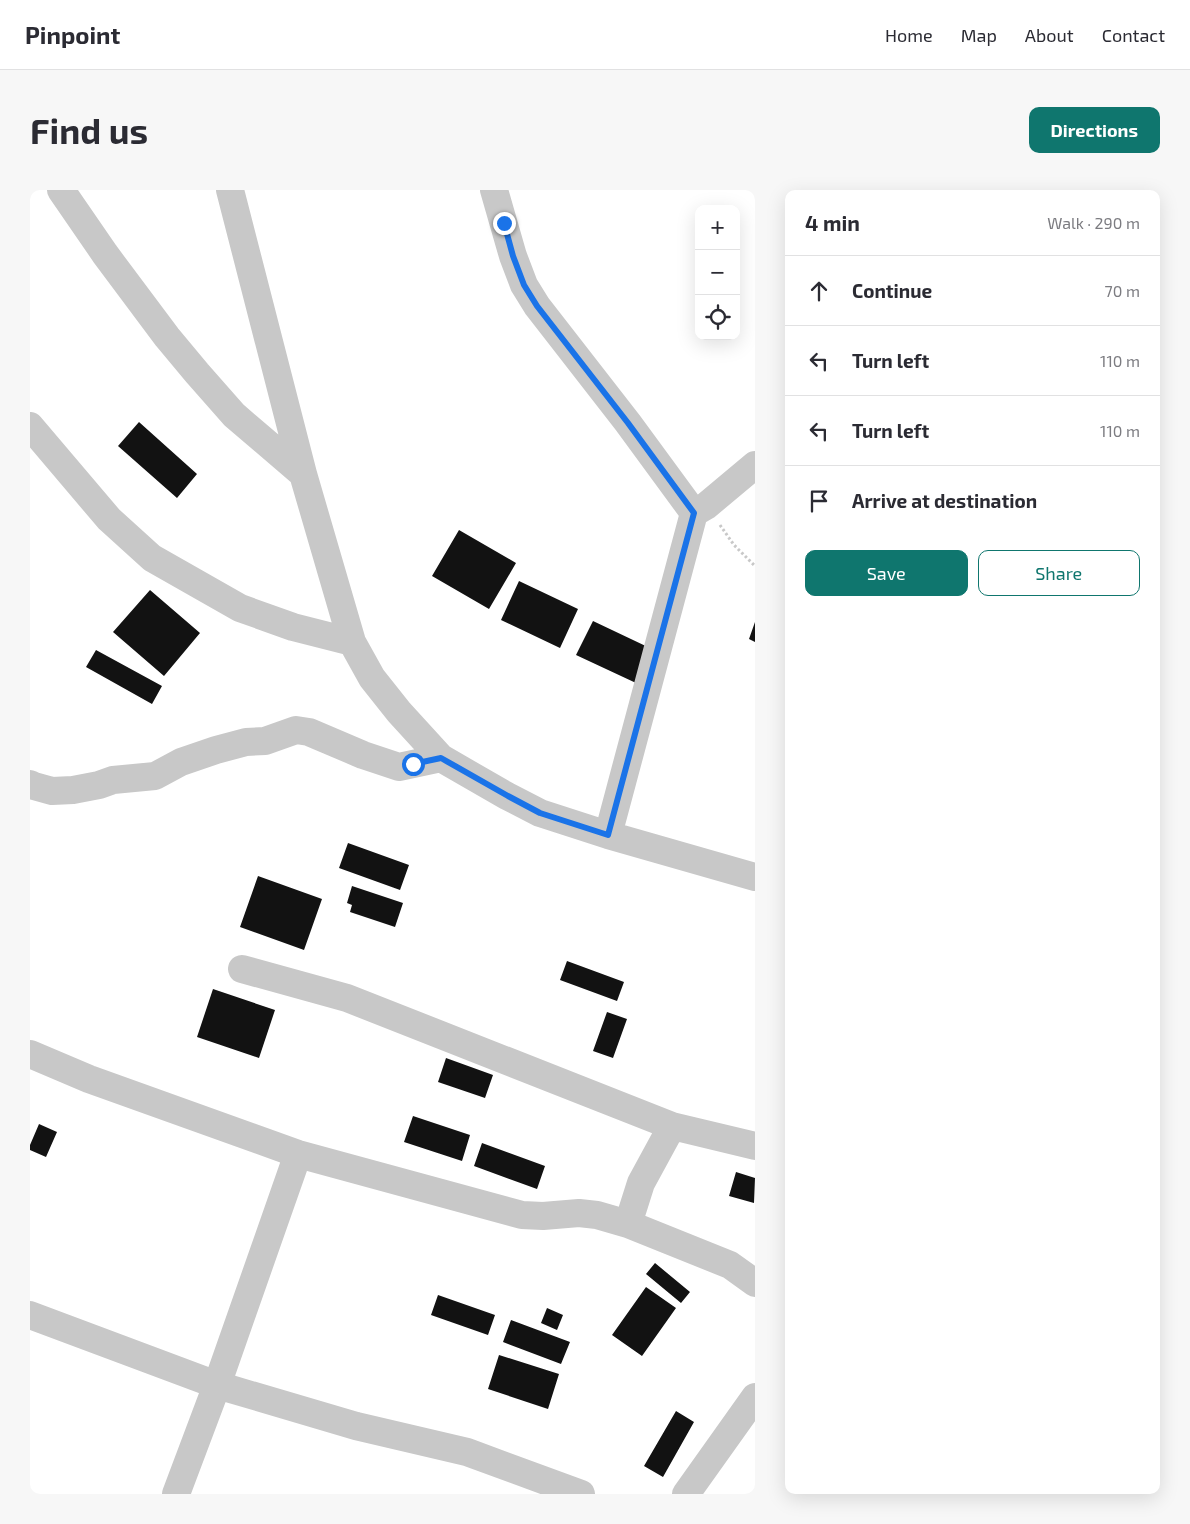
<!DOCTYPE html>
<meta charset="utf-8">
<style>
:root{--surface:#fff;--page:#f7f7f7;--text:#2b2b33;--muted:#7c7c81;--line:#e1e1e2;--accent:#0f766e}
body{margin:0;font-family:"Exo 2",sans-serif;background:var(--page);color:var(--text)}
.controls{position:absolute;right:15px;top:15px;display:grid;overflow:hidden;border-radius:10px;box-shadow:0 5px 20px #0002}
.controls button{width:45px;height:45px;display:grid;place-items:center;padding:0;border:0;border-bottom:1px solid var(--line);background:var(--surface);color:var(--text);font:25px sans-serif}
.stop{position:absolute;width:15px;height:15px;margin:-11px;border:4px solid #1a73e8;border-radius:50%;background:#fff}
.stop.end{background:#1a73e8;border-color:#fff;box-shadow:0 1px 5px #0008}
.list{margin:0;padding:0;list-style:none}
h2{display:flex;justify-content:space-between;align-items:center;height:65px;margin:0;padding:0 20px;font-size:21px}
h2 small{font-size:16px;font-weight:400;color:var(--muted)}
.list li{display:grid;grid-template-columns:32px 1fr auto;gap:15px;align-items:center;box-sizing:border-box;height:70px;padding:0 20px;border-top:1px solid var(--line)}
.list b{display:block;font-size:19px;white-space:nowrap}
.list em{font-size:16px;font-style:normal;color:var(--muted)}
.actions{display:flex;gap:10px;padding:15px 20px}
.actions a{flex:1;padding:11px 0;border:1px solid var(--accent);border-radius:10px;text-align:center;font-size:18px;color:var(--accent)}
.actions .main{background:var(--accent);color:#fff}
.icon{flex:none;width:28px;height:28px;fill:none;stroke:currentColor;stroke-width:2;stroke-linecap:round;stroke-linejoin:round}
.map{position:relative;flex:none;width:725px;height:1304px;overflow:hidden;border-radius:10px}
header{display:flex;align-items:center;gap:30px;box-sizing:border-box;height:70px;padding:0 25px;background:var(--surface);border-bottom:1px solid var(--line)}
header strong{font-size:24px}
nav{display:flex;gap:28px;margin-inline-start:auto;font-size:18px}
.intro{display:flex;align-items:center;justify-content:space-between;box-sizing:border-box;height:120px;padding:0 30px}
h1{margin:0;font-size:35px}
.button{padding:12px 22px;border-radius:10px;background:var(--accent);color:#fff;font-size:18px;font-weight:700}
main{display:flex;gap:30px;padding:0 30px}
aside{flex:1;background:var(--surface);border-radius:10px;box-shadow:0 5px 20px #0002}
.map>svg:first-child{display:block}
</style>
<header>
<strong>Pinpoint</strong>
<nav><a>Home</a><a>Map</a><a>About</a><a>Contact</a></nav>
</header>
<div class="intro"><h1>Find us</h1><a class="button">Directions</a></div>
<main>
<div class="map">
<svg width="725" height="1304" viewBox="0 0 725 1304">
<rect width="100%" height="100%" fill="#fff"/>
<!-- building -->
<path fill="#121212" d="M 109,232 L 167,284 L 147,308 L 88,256 Z
M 429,340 L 486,373 L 459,419 L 402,386 Z
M 489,391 L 548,419 L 530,458 L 471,430 Z
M 120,400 L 170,443 L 134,486 L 83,442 Z
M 563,431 L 622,459 L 606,493 L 546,465 Z
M 725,432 L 725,452 L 719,449 Z
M 66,460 L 132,496 L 122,514 L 56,477 Z
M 318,653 L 379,675 L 370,700 L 309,678 Z
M 228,686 L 292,709 L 274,760 L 210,737 Z
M 322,696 L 373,713 L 365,737 L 320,722 L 322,715 L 317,713 Z
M 537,771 L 594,792 L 587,811 L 530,790 Z
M 183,799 L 245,820 L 229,868 L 167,847 Z
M 577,822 L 597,829 L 583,868 L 563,861 Z
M 416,868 L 463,885 L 455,908 L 408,892 Z
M 383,926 L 440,945 L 432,971 L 374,952 Z
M 9,934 L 27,942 L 16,967 L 0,960 L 0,955 Z
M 452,953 L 515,976 L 507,999 L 444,976 Z
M 706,982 L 725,988 L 724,1013 L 699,1006 Z
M 625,1073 L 660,1102 L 651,1113 L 616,1084 Z
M 616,1097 L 646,1118 L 612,1166 L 582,1145 Z
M 408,1105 L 465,1125 L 458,1145 L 401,1125 Z
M 517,1118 L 533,1125 L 527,1140 L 511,1133 Z
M 481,1130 L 540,1152 L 531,1174 L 473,1152 Z
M 469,1165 L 529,1184 L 518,1219 L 458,1199 Z
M 646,1221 L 664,1232 L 633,1287 L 614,1276 Z"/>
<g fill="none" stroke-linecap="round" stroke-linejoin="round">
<!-- path -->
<path stroke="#c8c8c8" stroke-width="3" stroke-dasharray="2.5 2.5" stroke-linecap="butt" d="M 690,335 L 704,355 L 725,376"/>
<!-- minor -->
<path stroke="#c8c8c8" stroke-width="28" d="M 31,0 L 75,64 L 137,147 L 167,183 L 204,225 L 273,284
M 200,0 L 273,284 L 322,452 L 342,488 L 369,522 L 411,568 L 477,606 L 510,623 L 578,645 L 725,687
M 464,0 L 483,66 L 494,95 L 507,116 L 598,233 L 664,323
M 0,236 L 79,329 L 122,368 L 210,418 L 263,437 L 322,452
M 0,594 L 4,596 L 22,601 L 43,600 L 69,595 L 83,590 L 125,586 L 151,572 L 186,560 L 216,552 L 235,551 L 266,540 L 279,542 L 333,565 L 369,577 L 411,568
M 578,645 L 664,323 L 676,316 L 725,275
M 212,779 L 317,808 L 642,936 L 725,956
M 0,864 L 59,889 L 268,964 L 492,1025 L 513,1026 L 549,1023 L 567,1025 L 598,1034 L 700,1075 L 725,1093
M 598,1034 L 611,993 L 642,936
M 0,1125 L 187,1195 L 326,1236 L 437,1262 L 551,1304
M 146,1304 L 187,1195 L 268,964
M 656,1304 L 725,1207"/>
</g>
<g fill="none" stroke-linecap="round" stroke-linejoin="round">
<!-- route -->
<path stroke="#1a73e8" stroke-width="6" d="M 383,574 L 411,568 L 478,606 L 510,623 L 578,645 L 664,323 L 598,233 L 507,116 L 494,95 L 483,66 L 474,33"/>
</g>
</svg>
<div class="controls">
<button>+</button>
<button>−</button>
<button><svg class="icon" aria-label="locate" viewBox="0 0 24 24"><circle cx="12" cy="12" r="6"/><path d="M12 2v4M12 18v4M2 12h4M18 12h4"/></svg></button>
</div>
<div class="stop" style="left:383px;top:574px"></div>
<div class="stop end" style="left:474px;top:33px"></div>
</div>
<aside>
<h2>4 min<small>Walk · 290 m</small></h2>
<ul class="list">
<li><svg class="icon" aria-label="ahead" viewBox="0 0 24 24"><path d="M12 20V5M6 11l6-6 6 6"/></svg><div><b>Continue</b></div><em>70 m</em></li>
<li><svg class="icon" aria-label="left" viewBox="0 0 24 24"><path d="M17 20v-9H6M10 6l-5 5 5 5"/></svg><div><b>Turn left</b></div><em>110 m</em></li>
<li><svg class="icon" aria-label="left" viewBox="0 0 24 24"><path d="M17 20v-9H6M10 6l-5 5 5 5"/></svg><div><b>Turn left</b></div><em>110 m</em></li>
<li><svg class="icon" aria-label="arrive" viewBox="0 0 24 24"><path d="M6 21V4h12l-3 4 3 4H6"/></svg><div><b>Arrive at destination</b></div></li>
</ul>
<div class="actions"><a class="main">Save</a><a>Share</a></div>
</aside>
</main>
